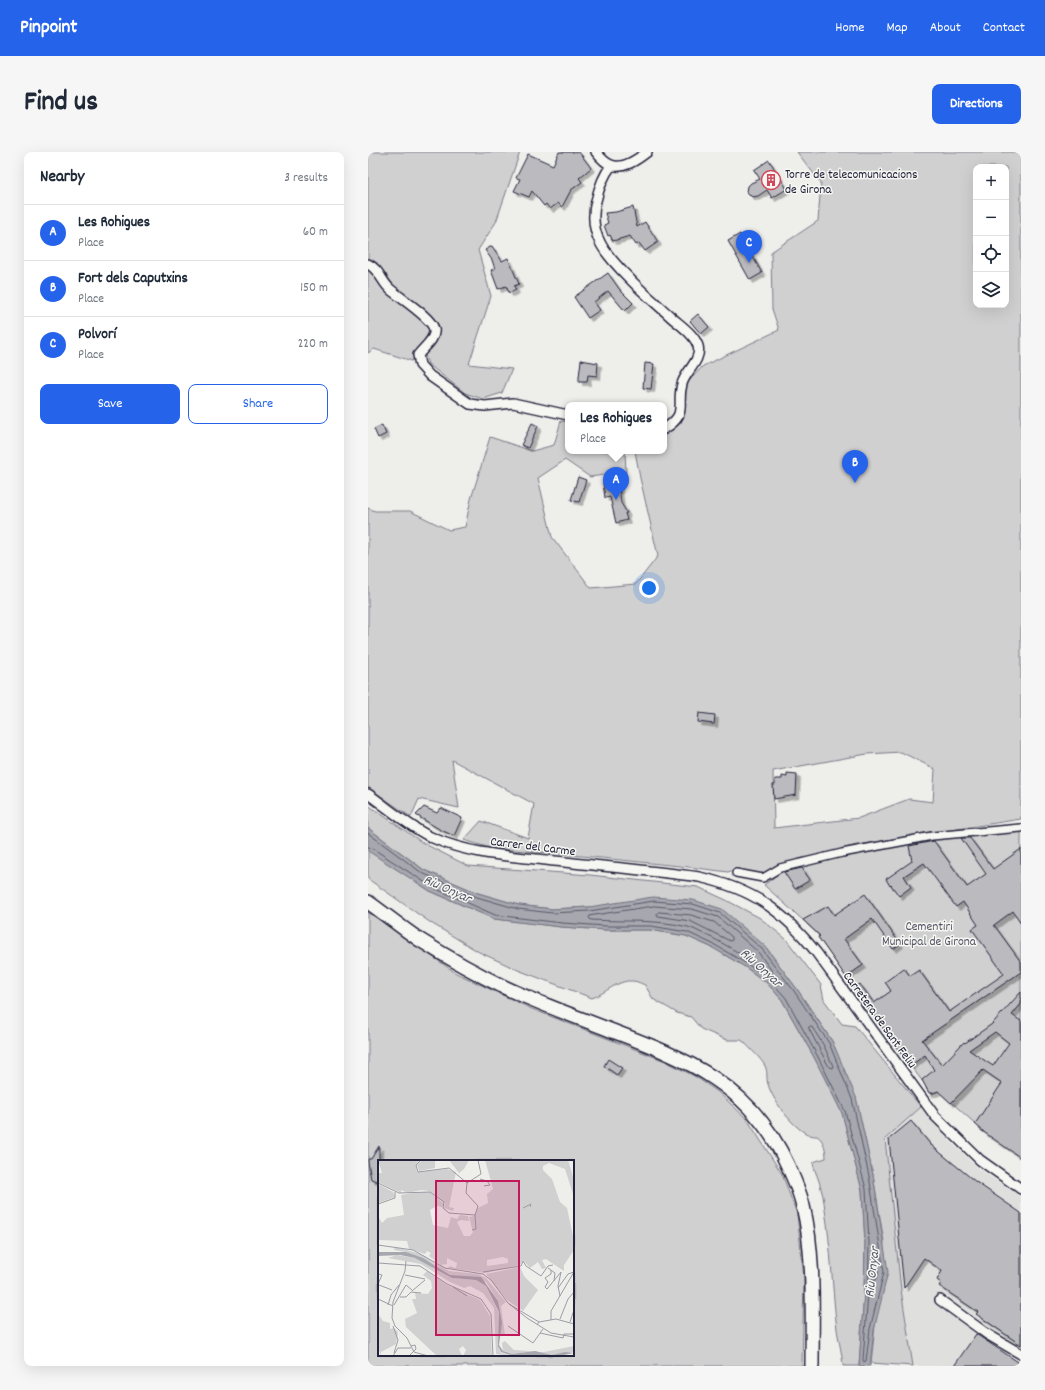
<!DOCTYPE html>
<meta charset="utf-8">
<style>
:root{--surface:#fff;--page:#f6f6f7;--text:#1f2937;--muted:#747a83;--line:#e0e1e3;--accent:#2563eb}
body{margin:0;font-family:Dekko,sans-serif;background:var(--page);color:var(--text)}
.controls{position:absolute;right:12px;top:12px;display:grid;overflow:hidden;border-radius:8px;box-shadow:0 4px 16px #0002}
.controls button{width:36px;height:36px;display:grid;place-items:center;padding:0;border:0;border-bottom:1px solid var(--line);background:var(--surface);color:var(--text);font:20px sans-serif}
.you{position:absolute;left:281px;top:436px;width:14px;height:14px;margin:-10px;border:3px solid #fff;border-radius:50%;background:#1a73e8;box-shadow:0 0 0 6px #1a73e833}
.badge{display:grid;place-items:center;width:26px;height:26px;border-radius:50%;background:var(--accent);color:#fff;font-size:13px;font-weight:700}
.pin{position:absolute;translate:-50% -33px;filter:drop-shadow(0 1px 2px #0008)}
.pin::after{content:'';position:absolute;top:21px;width:14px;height:12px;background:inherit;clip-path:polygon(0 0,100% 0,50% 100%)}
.popup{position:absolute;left:197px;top:250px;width:102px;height:52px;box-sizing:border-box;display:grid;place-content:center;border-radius:8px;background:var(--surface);filter:drop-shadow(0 1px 3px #0005);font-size:13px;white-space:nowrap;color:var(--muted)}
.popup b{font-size:15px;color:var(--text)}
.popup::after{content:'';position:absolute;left:50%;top:100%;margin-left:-8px;border:8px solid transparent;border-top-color:var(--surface)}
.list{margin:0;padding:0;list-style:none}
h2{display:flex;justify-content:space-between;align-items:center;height:52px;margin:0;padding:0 16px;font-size:17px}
h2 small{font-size:13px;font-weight:400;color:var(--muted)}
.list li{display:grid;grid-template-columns:26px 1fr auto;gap:12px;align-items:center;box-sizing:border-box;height:56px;padding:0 16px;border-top:1px solid var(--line)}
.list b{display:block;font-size:15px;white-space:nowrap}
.list p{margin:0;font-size:13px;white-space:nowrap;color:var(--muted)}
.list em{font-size:13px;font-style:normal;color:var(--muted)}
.actions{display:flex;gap:8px;padding:12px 16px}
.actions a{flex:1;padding:9px 0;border:1px solid var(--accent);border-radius:8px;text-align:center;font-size:14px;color:var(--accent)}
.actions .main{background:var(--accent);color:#fff}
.icon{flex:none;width:22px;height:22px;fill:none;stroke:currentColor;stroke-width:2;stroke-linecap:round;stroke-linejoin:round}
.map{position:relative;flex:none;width:653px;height:1214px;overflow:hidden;border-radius:8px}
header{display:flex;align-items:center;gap:24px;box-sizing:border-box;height:56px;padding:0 20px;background:var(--accent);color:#fff}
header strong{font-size:19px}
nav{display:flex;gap:22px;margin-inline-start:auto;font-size:14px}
.intro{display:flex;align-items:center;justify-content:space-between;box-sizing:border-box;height:96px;padding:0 24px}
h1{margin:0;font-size:28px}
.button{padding:10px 18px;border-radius:8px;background:var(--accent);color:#fff;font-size:14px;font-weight:700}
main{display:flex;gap:24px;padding:0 24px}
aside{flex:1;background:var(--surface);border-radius:8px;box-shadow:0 4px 16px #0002}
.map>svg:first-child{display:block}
</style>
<header>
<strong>Pinpoint</strong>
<nav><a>Home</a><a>Map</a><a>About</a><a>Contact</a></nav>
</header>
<div class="intro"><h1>Find us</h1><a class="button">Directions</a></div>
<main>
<aside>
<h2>Nearby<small>3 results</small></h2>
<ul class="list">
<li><span class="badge">A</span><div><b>Les Rohigues</b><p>Place</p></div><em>60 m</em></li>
<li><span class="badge">B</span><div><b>Fort dels Caputxins</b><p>Place</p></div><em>150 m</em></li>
<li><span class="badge">C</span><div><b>Polvorí</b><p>Place</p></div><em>220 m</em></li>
</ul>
<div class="actions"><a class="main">Save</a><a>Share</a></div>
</aside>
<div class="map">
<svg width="653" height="1214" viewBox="0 0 653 1214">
<defs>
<filter id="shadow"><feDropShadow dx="3.5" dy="3.5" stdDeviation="0" flood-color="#0004"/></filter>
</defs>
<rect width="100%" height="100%" fill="#eeeeeb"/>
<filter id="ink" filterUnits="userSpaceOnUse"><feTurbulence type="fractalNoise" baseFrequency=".025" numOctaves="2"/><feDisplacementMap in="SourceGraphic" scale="8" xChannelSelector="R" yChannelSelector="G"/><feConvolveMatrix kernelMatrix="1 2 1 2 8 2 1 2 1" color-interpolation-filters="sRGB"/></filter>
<g filter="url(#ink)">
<!-- built -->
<path fill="#dfdfde" d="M 553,955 L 582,989 L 610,1016 L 653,1045 L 653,1214 L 545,1214 L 533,1138 L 517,987 Z"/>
<!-- green -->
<path fill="#d0d0d1" stroke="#797986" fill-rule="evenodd" d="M 0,0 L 152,0 L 128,70 L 110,98 L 123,144 L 101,212 L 144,217 L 134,241 L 115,247 L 97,241 L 60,212 L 57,203 L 69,186 L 71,176 L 50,154 L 23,133 L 7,111 L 0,108 Z
M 429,0 L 653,0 L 653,667 L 489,693 L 408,714 L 395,724 L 366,718 L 360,720 L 321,715 L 194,702 L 122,696 L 96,688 L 113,669 L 160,686 L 166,652 L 84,608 L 91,656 L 51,647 L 43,665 L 0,635 L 0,356 L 7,359 L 42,359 L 81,378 L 97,375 L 103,347 L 122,285 L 164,299 L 186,293 L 193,269 L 200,270 L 200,299 L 257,299 L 258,320 L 222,325 L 197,308 L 170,326 L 184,385 L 223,436 L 268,432 L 290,404 L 272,326 L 267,299 L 296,299 L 296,280 L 303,278 L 313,271 L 319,231 L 335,214 L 411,178 L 404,157 L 403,100 L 450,69 L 453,31 ZM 608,15 L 638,15 L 638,153 L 608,153 ZM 533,600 L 567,617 L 565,650 L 541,647 L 491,666 L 406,676 L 405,619 L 499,602 Z
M 0,115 L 2,116 L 15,136 L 57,170 L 62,179 L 60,185 L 44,209 L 6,197 L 0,201 Z
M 0,653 L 55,691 L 100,714 L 222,723 L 330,735 L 358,748 L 392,766 L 418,787 L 453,833 L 456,848 L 474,872 L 487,874 L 553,955 L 517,987 L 533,1138 L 545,1214 L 503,1211 L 516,1090 L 505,1023 L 488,946 L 464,889 L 429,837 L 397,794 L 221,755 L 184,757 L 151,753 L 110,741 L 56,718 L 0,676 Z
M 647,679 L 653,680 L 653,1006 L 618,980 L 617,981 L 611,977 L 612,976 L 571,939 L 563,942 L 558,937 L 559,935 L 531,899 L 450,785 L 451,784 L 448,780 L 396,733 L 415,718 L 426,715 L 566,686 Z
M 0,698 L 62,739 L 126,767 L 193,775 L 238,778 L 282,778 L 318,784 L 345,796 L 377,815 L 399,831 L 414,848 L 447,907 L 474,961 L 494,1038 L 497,1091 L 496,1140 L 491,1214 L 475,1214 C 474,1198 469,1184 468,1169 C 464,1132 463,1095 457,1058 C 456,1048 454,1039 451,1029 C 449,1023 446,1017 445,1011 L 448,1009 L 458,1006 C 458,998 456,988 449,984 C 431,986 404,948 400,932 C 398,927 400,919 397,914 C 392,905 383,898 376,890 L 373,888 L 359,888 L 333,877 L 323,865 L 309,861 L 285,847 L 277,833 C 274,832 269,829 265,829 C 250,827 237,842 224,846 L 150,818 L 111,800 L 63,771 L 0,727 Z
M 0,760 L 88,821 L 164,857 L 297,909 L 328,925 L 350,940 L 379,967 L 414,1022 L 429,1062 L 436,1126 L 434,1214 L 0,1214 ZM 11,1009 L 205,1009 L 205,1203 L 11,1203 Z"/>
<!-- water -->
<path fill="#a7a7af" stroke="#727281" d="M 0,676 L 56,718 L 110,741 L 151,753 L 184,757 L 221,755 L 285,745 L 325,748 L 354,757 L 397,794 L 429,837 L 464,889 L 488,945 L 505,1023 L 520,1120 L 506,1178 L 502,1214 L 491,1214 L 496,1140 L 497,1091 L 494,1038 L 474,961 L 447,907 L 414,848 L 399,831 L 377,815 L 345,796 L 318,784 L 282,778 L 238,778 L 193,775 L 126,767 L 62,739 L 0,699 Z"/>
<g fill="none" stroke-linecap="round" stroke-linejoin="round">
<!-- shore -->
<path stroke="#575769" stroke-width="1" d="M 0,681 L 54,721 L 109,745 L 150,757 L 184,761 L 221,759 L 286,749 L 325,752 L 352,761 L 394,797 L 426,839 L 461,891 L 484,947 L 501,1024 L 516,1120 L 502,1177 L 498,1209 L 496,1210 L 495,1208 L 500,1141 L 501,1091 L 498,1037 L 477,959 L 450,905 L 418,846 L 402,828 L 379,812 L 347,793 L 319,780 L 283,774 L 238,774 L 194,771 L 127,763 L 64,735 L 4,696 L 0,695
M 286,754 L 324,757 L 350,765 L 390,800 L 404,819 L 404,821 L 402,822 C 381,807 360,793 336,782 C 331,780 325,776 320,775 C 288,767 255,770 223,768 L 221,766 L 222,764 Z
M 291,760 L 323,763 L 346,770 L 364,785 L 364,788 L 362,789 L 322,769 L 290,764 L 289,762 Z
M 441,875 L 444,875 L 456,894 L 465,914 L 464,916 L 461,915 L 441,877 Z
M 506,1107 L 509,1108 C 510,1116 512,1124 507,1129 L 505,1127 Z"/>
</g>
<!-- building -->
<path fill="#bbbbbf" stroke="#22223b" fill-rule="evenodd" filter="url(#shadow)" d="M 191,0 L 211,0 L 223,16 L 211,26 L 214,30 L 203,38 L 194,55 L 190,51 L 182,57 L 178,52 L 176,54 L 164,39 L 161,45 L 146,39 L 152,27 L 148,26 L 160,2 L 185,13 Z
M 401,8 L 419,37 L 404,46 L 399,38 L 390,44 L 384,45 L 379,40 L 380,34 L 383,31 L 392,27 L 386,18 Z
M 265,55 L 269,75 L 277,70 L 290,90 L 277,99 L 271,91 L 268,93 L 262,84 L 245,89 L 242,83 L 240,84 L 236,73 L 240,71 L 237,61 L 248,60 Z
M 372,82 L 394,121 L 382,128 L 360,89 Z
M 124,94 L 134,109 L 140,106 L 151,132 L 146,134 L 148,138 L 141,141 L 138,134 L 130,137 L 123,118 L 127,117 L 124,108 L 117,98 Z
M 240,121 L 252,138 L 265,151 L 257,159 L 240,139 L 226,150 L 232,158 L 220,166 L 206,145 Z
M 330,162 L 341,175 L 333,182 L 322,169 Z
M 213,208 L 230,211 L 229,224 L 220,223 L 219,230 L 211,230 L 211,225 Z
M 277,211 L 286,212 L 283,237 L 275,236 Z
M 164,271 L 170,274 L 160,296 L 153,293 Z
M 14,273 L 18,282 L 10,286 L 6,277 Z
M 210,325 L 218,328 L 211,350 L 203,348 Z
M 250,328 L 253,351 L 259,361 L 257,361 L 259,368 L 248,371 L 242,345 L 237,346 L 235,331 Z
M 331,561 L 347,563 L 346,572 L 330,570 Z
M 419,621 L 429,622 L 428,643 L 406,647 L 405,633 L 407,633 L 407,627 L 414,627 L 414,624 L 419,625 Z
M 56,655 L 69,661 L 73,656 L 94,666 L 86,684 L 71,677 L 48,663 Z
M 593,686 L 602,686 L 625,717 L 653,697 L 653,771 L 645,759 L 626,773 L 653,810 L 653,820 L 554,888 L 574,913 L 596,890 L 597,891 L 624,872 L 653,840 L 653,852 L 644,863 L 653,869 L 653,1006 L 617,981 L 607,972 L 634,931 L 615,918 L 583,951 L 570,939 L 565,941 L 561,941 L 554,928 L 566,918 L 557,903 L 542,914 L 486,836 L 492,832 L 506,851 L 523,839 L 517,830 L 536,816 L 542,824 L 551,818 L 581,860 L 636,822 L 604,777 L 610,773 L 595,750 L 588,755 L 556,711 L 536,724 L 543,735 L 531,744 L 523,733 L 522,734 L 518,727 L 544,709 L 541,694 L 566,689 L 599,735 L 618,722 ZM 627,880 L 641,891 L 625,914 L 601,898 Z
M 434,716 L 442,728 L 427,737 L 416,720 Z
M 497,742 L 532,792 L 525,797 L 504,767 L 476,787 L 495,813 L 478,825 L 450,785 L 452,784 L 435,768 L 460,754 L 466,763 Z
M 240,907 L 254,916 L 249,923 L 236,914 Z
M 543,969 L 563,993 L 581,1008 L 608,1030 L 653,1061 L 653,1193 L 608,1162 L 610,1160 L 571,1134 L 573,1131 L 569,1128 L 574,1119 L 556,1106 L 536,1136 L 521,987 Z
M 11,994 L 11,1030 L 3,1027 L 0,1010 L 0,1007 L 3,1007 Z
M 608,1182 L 653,1212 L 653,1214 L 586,1214 Z"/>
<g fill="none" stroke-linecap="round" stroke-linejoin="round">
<defs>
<path id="pedestrian" d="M 368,721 L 395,726 L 412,716 L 474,701 L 564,684 L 653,676"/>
<path id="minor" d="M 228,0 C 232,5 237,11 243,13 C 255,18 270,7 279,0
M 243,14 C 235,24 231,36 228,49 C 219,83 239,104 261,126 C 274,140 289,152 303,165 C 312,173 326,182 330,194 C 334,208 317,220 314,232 C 308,253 321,262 296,277
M 0,112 C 11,117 14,130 22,137 C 32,146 63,165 66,177 C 68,187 56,195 50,203 L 52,213 L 62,224 L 102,252 L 117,254 L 145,251 L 200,263
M 0,642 C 19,655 44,677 65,686 C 101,702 140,704 178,708 C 229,714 280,718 331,725 C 385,737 414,758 448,800 L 567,964 L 612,1008 L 653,1037
M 572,1148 L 619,1182 L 653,1202"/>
<path id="secondary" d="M 0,750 C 17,762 34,776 52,788 C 79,805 107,821 136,835 C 170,851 206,864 242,878 C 319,907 384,933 420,1014 C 426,1027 432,1040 435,1054 C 447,1102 444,1164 444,1214"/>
</defs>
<!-- pedestrian casing -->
<use href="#pedestrian" stroke="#22223b" stroke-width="10"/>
<!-- minor casing -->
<use href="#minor" stroke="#22223b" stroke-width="12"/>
<!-- secondary casing -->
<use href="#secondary" stroke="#22223b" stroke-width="16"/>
<!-- pedestrian -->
<use href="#pedestrian" stroke="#f6f6f2" stroke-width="7"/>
<!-- minor -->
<use href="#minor" stroke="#f6f6f2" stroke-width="9"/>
<!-- secondary -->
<use href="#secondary" stroke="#f6f6f2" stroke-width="13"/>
</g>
</g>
<!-- icons -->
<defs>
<symbol id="building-ring" viewBox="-11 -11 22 22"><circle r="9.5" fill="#f6f6f2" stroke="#d1495b" stroke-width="1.5"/><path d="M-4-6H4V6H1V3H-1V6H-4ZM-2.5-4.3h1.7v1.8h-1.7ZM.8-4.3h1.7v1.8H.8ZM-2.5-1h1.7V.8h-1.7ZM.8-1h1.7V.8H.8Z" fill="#d1495b"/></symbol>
</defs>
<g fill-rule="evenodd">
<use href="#building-ring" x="392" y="17" width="22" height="22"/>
</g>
<g text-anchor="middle" stroke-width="3" stroke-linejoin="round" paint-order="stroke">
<!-- poi labels -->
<g font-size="13" fill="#22223b" stroke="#f6f6f2" text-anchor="start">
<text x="417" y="26">Torre de telecomunicacions<tspan x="417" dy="15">de Girona</tspan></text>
</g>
<!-- street labels -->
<g font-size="13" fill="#22223b" stroke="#f6f6f2">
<text transform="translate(165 693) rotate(7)" y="5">Carrer del Carme</text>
<text transform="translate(513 867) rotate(54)" y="5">Carretera de Sant Feliu</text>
</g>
<!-- park labels -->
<g font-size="13" fill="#565668" stroke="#f6f6f2">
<text x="561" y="778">Cementiri<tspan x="561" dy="15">Municipal de Girona</tspan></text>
</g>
<!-- water labels -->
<g font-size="14" font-style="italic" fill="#575769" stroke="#f6f6f2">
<text transform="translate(80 736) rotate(24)" y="5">Riu Onyar</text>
<text transform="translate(394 815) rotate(42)" y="5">Riu Onyar</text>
<text transform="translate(503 1120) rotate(-84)" y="5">Riu Onyar</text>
</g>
</g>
<!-- overview -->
<g transform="translate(10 1008)">
<rect width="196" height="196" fill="#eeeeeb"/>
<path d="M 0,0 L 42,0 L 38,4 L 39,12 L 69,9 L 78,12 L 71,47 L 76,48 L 75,51 L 66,48 L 67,43 L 51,31 L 43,30 L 30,33 L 23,30 L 23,33 L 0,22 L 0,13 L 4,13 ZM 45,0 L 57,0 L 57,8 L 41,11 L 39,4 ZM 71,0 L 91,0 L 86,9 L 81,13 ZM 107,0 L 190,0 L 196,20 L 196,37 L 187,9 L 171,3 L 165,6 L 165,10 L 174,19 L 182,42 L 189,48 L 196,81 L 196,90 L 186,105 L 186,111 L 168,99 L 164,100 L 168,108 L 164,109 L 160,102 L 152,108 L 145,100 L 142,105 L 108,113 L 70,108 L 72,106 L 78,108 L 79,103 L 69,98 L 69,104 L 63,105 L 51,96 L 53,93 L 49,91 L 47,94 L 31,89 L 29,81 L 1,80 L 0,56 L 4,63 L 9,58 L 26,55 L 23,35 L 41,32 L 52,32 L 66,44 L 64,47 L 59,46 L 52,50 L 55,65 L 70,68 L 73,57 L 79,59 L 82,55 L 90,56 L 91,61 L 83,60 L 79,62 L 86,76 L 92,76 L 95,72 L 91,57 L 96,56 L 100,48 L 110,43 L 109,34 L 115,29 ZM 125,97 L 130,99 L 130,103 L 109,106 L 109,100 ZM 0,24 L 15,32 L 17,37 L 0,43 ZM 17,87 L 43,94 L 71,111 L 100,114 L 108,118 L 128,142 L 123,146 L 127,175 L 122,174 L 120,141 L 108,122 L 72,115 L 53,103 L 28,92 L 16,90 ZM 19,95 L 42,99 L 74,118 L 98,120 L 108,126 L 121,153 L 121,189 L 123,193 L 135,196 L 118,194 L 116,148 L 105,133 L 92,126 L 86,128 L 72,122 L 43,104 L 10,98 ZM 142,107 L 146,116 L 160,130 L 145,151 L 129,140 L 108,114 ZM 49,111 L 69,125 L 102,140 L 112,156 L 114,196 L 85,196 L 88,190 L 85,186 L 81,189 L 84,196 L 59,196 L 28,167 L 27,159 L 39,153 L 34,139 L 38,139 L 37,133 L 50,134 L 54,128 L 53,121 L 45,115 ZM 0,154 L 5,161 L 12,163 L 12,169 L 16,168 L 20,172 L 18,184 L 3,192 L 3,196 L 0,186 ZM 127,181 L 136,190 L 166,192 L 196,186 L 196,192 L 174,195 L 157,191 L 134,194 L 125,191 L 124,183 Z" fill="#d0d0d1" fill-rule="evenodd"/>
<path d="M 0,92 L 28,92 L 45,98 L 72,115 L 103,117 L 120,141 L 124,163 L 121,185 L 125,191 L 134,194 L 157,191 L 174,195 L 187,192 L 196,193 L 181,196 L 135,196 L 123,192 L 120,186 L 121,152 L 108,126 L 98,120 L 74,118 L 37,98 L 22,95 L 0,96 Z" fill="#a7a7af"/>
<path fill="none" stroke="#9c9ca5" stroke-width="1" d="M 43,0 L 38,5 L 40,12 L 71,8 L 89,23 L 103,14 L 100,0M 102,19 L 109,21 L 112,25 L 106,26M 0,23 L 21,33 L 52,32 L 66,42 L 65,48 L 71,53 L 97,55M 89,23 L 88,33 L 100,46 L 97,55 L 98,69 L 94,70M 0,44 L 17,38 L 17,32M 145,48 L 153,44 L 152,47M 0,85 L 35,90 L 67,108 L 105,114 L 113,120 L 130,143 L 149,158 L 173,173 L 196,177M 28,101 L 27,111 L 15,142 L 14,158 L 17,166 L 29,178 L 36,192M 0,103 L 42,106 L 69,124 L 103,139 L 113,154 L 115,196M 170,108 L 177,113 L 176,121M 173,110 L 173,114 L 167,118 L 170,122 L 167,127 L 169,129 L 183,112 L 180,126 L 182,136M 105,112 L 143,106 L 145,101 L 148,106 L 163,116 L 170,106 L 175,105M 0,114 L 4,115 L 0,124M 27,115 L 47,119M 1,125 L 14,130M 75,127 L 89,136M 180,128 L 190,114 L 196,112M 34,131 L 47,120M 22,137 L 28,137 L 33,132 L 43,133M 0,139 L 15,146M 131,144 L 161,162M 10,145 L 13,135 L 21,125M 16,145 L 28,125 L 34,130M 182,159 L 190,139 L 196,132M 173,160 L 173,151 L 196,112M 192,162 L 196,150M 159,165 L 161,162 L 178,159 L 196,164M 15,166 L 20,180 L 16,193M 130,166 L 155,183 L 165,169M 162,173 L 185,178 L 186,174 L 196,174M 36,192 L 50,196M 15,196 L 20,188 L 33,188M 31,196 L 38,189 L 37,185 L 33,186"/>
<path fill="#c2185b" fill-opacity="0.15" stroke="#c2185b" stroke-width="2" d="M 58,21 L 141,21 L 141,175 L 58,175 Z"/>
<rect width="196" height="196" fill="none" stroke="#22223b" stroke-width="2"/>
</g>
</svg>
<div class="controls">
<button>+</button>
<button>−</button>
<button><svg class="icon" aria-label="locate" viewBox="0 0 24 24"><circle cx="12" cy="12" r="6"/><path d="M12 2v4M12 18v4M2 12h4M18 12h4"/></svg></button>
<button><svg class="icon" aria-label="layers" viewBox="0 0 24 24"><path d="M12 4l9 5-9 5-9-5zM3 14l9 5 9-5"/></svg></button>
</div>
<div class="you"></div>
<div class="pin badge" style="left:248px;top:348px">A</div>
<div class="popup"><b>Les Rohigues</b>Place</div>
<div class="pin badge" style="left:487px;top:331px">B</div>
<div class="pin badge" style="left:381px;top:111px">C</div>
</div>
</main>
